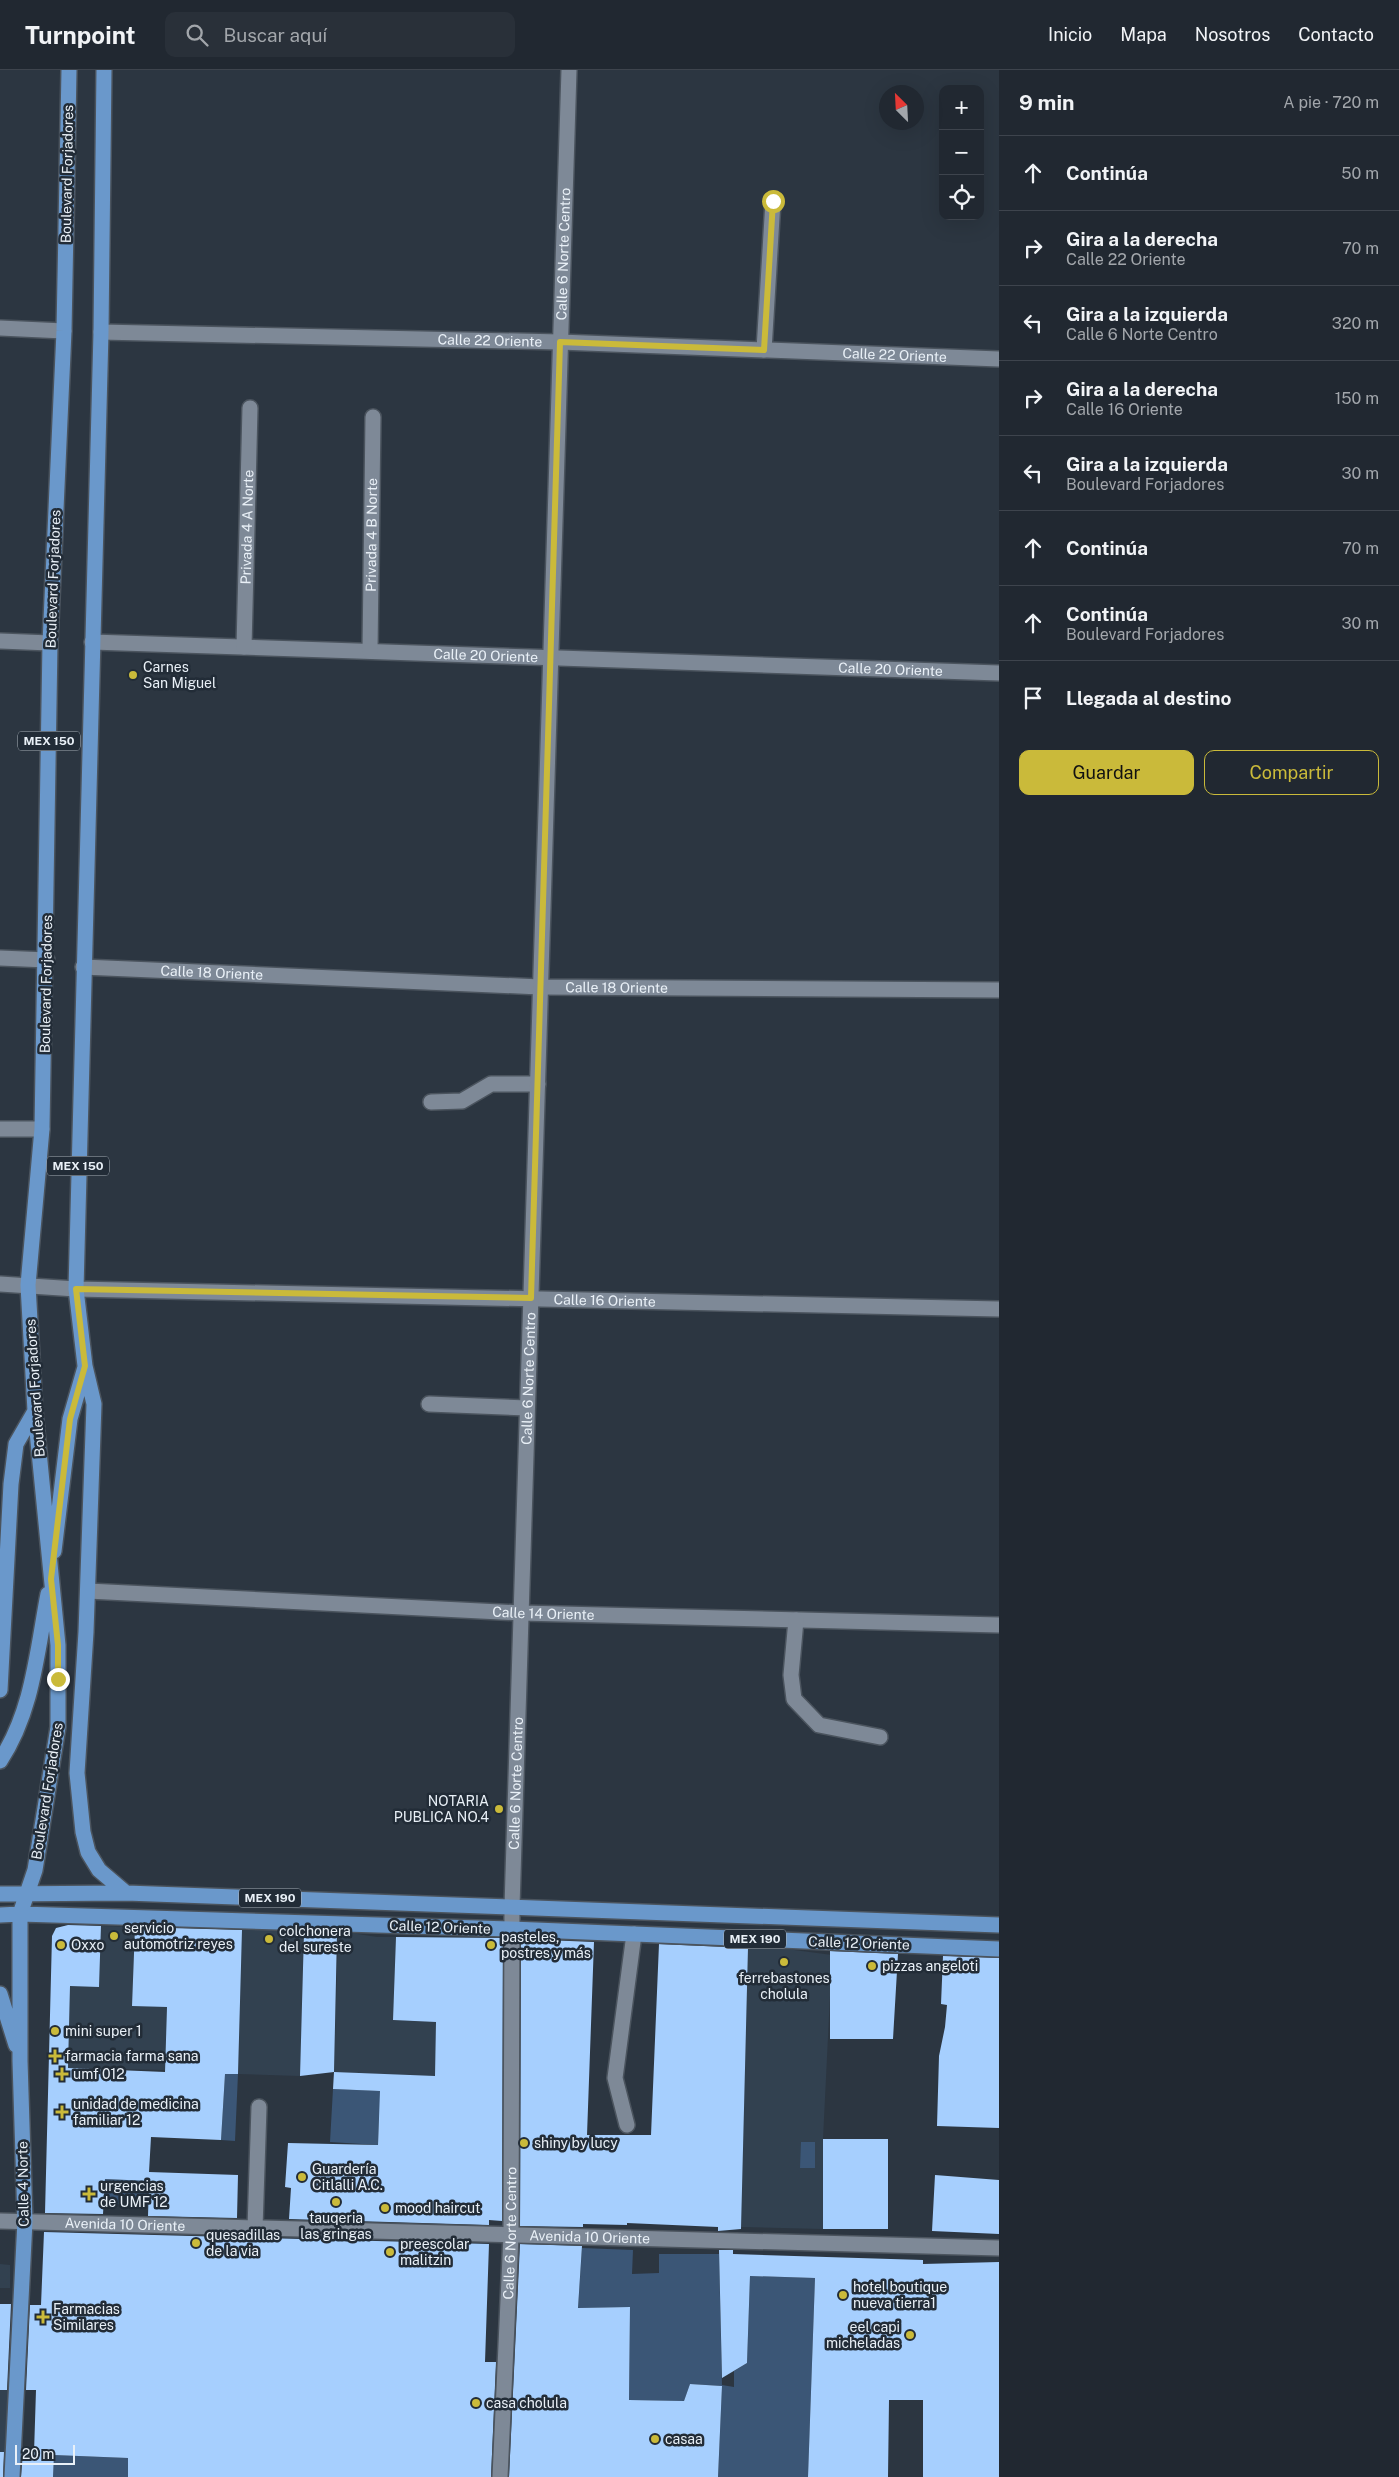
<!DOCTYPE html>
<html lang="es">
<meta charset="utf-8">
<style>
:root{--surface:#212831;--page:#293039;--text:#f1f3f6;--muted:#a2a6ab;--line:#3e444d;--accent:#caba3a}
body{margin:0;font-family:"Public Sans",sans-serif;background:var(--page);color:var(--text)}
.controls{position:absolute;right:15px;top:15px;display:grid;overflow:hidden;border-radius:10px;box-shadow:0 5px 20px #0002}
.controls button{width:45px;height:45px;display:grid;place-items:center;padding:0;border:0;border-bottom:1px solid var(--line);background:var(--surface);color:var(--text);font:25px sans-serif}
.compass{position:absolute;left:879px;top:15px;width:45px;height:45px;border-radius:50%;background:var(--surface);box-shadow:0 5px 20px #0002;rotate:336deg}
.scale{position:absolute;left:15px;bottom:12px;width:60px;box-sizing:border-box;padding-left:5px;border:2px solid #e9f0f7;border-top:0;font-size:14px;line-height:18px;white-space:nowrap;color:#e9f0f7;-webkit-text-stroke:4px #222c37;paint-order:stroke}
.stop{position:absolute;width:15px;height:15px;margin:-11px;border:4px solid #caba3a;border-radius:50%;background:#fff}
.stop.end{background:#caba3a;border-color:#fff;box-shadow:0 1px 5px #0008}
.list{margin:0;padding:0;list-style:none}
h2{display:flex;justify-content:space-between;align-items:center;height:65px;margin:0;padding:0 20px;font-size:21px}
h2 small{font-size:16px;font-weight:400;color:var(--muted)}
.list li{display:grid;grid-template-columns:32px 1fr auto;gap:15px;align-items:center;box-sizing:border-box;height:75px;padding:0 20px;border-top:1px solid var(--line)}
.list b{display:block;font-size:19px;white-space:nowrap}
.list p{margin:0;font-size:16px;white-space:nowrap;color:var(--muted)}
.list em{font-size:16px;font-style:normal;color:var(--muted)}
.actions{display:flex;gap:10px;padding:15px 20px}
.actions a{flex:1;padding:11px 0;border:1px solid var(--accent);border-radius:10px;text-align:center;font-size:18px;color:var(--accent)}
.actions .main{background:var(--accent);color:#111}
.icon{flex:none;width:28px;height:28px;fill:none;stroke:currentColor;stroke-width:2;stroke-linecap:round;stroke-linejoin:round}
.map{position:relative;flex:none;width:999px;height:2407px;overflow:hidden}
header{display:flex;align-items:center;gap:30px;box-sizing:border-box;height:70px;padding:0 25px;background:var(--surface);border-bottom:1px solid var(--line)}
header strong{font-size:24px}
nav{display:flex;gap:28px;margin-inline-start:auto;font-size:18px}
.search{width:350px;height:45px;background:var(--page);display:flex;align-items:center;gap:12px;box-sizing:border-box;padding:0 18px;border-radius:10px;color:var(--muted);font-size:19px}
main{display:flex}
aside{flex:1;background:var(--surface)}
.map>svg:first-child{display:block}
</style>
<header>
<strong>Turnpoint</strong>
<div class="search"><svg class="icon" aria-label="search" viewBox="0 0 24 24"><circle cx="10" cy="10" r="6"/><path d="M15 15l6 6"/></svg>Buscar aquí</div>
<nav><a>Inicio</a><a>Mapa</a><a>Nosotros</a><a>Contacto</a></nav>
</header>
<main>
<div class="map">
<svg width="999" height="2407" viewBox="0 0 999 2407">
<rect width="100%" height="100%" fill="#2c3641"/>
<!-- built -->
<path fill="#324150" d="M 101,1856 L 135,1857 L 132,1935 L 167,1937 L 165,2000 L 68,1998 L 70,1916 L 99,1916 Z
M 242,1859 L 304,1860 L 300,2006 L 238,2004 Z
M 338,1861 L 377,1867 L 396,1867 L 393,1950 L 437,1952 L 435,2007 L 334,2002 Z
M 748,1874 L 832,1885 L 823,2069 L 823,2159 L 741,2157 Z
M 0,2194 L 10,2195 L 10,2218 L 0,2218 Z
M 0,2320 L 10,2320 L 8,2382 L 0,2382 Z"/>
<!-- green -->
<path fill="#3b5676" d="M 225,2004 L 238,2004 L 235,2071 L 221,2070 Z
M 333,2019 L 431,2023 L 379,2047 L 378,2075 L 330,2072 Z
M 801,2072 L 815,2072 L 815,2098 L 800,2098 Z
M 105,2109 L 149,2111 L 148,2135 L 104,2134 Z
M 582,2178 L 633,2180 L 632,2204 L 659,2203 L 659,2184 L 719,2184 L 722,2315 L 734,2317 L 734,2301 L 747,2293 L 750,2206 L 815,2208 L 808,2407 L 718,2407 L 722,2316 L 690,2314 L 684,2331 L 629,2330 L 630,2237 L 578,2238 Z
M 54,2385 L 128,2388 L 128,2407 L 53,2407 Z"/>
<!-- building -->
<path fill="#a6cffe" d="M 68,1855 L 101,1856 L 99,1917 L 70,1916 L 68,1998 L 165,2002 L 167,1937 L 132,1936 L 135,1857 L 242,1860 L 238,2004 L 225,2004 L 221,2070 L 151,2067 L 149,2102 L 238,2105 L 237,2148 L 148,2146 L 149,2111 L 105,2109 L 103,2144 L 45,2143 L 52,1866 L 56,1858 Z
M 304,1862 L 337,1863 L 334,2002 L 300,2006 Z
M 396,1867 L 503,1868 L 502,2151 L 489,2150 L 489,2155 L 289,2149 L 291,2118 L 285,2117 L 288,2073 L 378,2075 L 380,2021 L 333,2019 L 334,2002 L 435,2006 L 436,1952 L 393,1950 Z
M 521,1869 L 594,1872 L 587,2065 L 651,2065 L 659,1874 L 748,1878 L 741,2159 L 718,2161 L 718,2157 L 627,2153 L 627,2155 L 583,2154 L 583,2157 L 520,2156 Z
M 830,1881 L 898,1884 L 893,1969 L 830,1969 Z
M 943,1886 L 999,1888 L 999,2058 L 937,2056 L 939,1986 L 945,1957 L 947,1935 L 941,1934 Z
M 823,2069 L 888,2069 L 888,2159 L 823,2159 Z
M 935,2105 L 999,2110 L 999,2164 L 932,2161 Z
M 44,2162 L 489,2174 L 485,2292 L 496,2292 L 491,2407 L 128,2407 L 128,2388 L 54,2385 L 53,2407 L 21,2407 L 23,2382 L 34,2383 L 36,2320 L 26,2320 L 30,2235 L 41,2235 Z
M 520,2174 L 582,2176 L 578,2238 L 630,2237 L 629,2330 L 684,2331 L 690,2314 L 722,2316 L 718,2407 L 509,2407 Z
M 719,2180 L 733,2180 L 733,2184 L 923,2190 L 923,2194 L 999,2192 L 999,2407 L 923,2407 L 923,2330 L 889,2330 L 888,2407 L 808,2407 L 815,2208 L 750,2206 L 747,2293 L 722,2308 Z
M 0,2234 L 11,2234 L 7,2320 L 0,2320 Z
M 0,2382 L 4,2382 L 3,2407 L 0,2407 Z"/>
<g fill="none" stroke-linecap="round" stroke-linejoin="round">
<defs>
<g id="minor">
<path d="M 0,258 L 64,261"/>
<path id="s1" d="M 101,262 L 560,272 L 999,289"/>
<path d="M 764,280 L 773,131"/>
<path d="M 0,571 L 50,573"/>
<path id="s2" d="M 92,572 L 999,603"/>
<path id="s3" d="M 244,577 L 250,338"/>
<path id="s4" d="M 370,581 L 373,347"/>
<path d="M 0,888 L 47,890"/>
<path id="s5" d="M 83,897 L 540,917 L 999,920"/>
<path d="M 431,1032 L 462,1031 L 491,1014 L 538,1014"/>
<path d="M 0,1059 L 42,1059"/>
<path id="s6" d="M 0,1214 L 76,1219 L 999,1239"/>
<path d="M 429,1334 L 527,1338"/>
<path id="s7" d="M 88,1521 L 521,1543 L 999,1555"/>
<path d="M 796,1550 L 791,1605 L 794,1629 L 819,1655 L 880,1667"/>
<path d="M 627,2055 L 615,2008 L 634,1864"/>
<path id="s8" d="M 0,2151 L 999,2178"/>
<path d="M 255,2158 L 259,2037"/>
<path id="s9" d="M 500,2407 L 511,2165 L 512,1837 L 569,0"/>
</g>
<path id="major" d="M 104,0 L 101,262 L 76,1219 L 85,1296 L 94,1334 L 86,1562 L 77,1703 L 83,1762 L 88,1782 L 99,1800 L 126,1823
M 54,1481 L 70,1349 L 85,1297
M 0,1620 L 11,1414 L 16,1374 L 35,1341
M 0,1691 C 33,1641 37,1581 48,1524
M 0,1824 L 126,1823 L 999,1855
M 0,1845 L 20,1844 L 511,1859 L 999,1879
M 0,1924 L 16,1975
M 12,2407 L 25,2151 L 20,1991 L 20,1844 L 35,1800 L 58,1657 L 58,1575 L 35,1341 L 28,1215 L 42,1059 L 50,573 L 64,261 L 69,0"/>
</defs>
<!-- minor casing -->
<use href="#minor" stroke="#4b545e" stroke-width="18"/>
<!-- major casing -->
<use href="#major" stroke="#4b545e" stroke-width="18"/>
<!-- minor -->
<use href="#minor" stroke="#7e8997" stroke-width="15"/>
<!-- major -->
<use href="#major" stroke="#6a98cb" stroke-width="15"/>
</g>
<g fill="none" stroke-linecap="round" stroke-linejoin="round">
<!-- route -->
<path stroke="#caba3a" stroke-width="6" d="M 58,1609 L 58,1575 L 51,1509 L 70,1349 L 85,1296 L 76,1219 L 531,1228 L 560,272 L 764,280 L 773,131"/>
</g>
<!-- markers -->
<g fill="#caba3a" stroke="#222c37" stroke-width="2">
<circle cx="133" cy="605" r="5"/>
<circle cx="499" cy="1739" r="5"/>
<circle cx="114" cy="1866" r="5"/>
<circle cx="269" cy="1869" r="5"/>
<circle cx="61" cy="1875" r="5"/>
<circle cx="491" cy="1875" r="5"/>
<circle cx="784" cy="1892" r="5"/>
<circle cx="872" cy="1896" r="5"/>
<circle cx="55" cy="1961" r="5"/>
<path d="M52.5 1978.5h5v5h5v5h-5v5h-5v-5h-5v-5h5z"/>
<path d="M59.5 1996.5h5v5h5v5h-5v5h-5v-5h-5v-5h5z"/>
<path d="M59.5 2034.5h5v5h5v5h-5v5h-5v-5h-5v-5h5z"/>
<circle cx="524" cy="2073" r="5"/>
<circle cx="302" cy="2107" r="5"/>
<path d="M86.5 2116.5h5v5h5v5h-5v5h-5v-5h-5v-5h5z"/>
<circle cx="336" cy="2132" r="5"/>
<circle cx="385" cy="2138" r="5"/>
<circle cx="196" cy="2173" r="5"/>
<circle cx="390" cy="2182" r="5"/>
<circle cx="843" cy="2225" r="5"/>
<path d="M40.5 2239.5h5v5h5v5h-5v5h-5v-5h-5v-5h5z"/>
<circle cx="910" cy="2265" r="5"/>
<circle cx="476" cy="2333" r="5"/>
<circle cx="655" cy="2369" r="5"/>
</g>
<g text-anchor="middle" stroke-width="5" stroke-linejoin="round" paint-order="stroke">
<!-- shield labels -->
<g fill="#222c37" stroke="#adb5bd" stroke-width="1">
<rect x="18" y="661.5" width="62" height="19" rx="4"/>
<rect x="47" y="1086.5" width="62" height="19" rx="4"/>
<rect x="239" y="1818.5" width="62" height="19" rx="4"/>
<rect x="724" y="1859.5" width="62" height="19" rx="4"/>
</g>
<g font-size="12" font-weight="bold" fill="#e9f0f7">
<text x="49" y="675">MEX 150</text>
<text x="78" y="1100">MEX 150</text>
<text x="270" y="1832">MEX 190</text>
<text x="755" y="1873">MEX 190</text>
</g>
<!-- street labels -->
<g font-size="14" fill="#e9f0f7" stroke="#222c37">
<text transform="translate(67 104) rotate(-89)" y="5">Boulevard Forjadores</text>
<text dy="5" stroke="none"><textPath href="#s9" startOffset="2224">Calle 6 Norte Centro</textPath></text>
<text dy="5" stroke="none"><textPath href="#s1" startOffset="389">Calle 22 Oriente</textPath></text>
<text dy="5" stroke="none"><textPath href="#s1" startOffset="794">Calle 22 Oriente</textPath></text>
<text dy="5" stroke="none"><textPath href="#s3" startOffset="120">Privada 4 A Norte</textPath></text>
<text dy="5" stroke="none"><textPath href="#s4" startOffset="116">Privada 4 B Norte</textPath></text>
<text transform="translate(53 509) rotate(-88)" y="5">Boulevard Forjadores</text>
<text dy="5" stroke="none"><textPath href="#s2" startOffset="394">Calle 20 Oriente</textPath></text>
<text dy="5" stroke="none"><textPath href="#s2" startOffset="799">Calle 20 Oriente</textPath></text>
<text dy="5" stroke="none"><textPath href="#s5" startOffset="129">Calle 18 Oriente</textPath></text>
<text transform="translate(46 914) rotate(-89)" y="5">Boulevard Forjadores</text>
<text dy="5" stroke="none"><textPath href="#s5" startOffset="534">Calle 18 Oriente</textPath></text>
<text dy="5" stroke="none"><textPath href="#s6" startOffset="605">Calle 16 Oriente</textPath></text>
<text dy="5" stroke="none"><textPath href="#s9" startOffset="1099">Calle 6 Norte Centro</textPath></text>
<text transform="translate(35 1318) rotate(-94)" y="5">Boulevard Forjadores</text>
<text dy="5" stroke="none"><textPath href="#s7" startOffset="456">Calle 14 Oriente</textPath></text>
<text dy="5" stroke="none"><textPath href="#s9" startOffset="694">Calle 6 Norte Centro</textPath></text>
<text transform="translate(47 1721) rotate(-81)" y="5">Boulevard Forjadores</text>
<text transform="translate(440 1857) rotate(2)" y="5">Calle 12 Oriente</text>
<text transform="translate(859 1873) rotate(2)" y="5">Calle 12 Oriente</text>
<text transform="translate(23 2114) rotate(-91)" y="5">Calle 4 Norte</text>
<text dy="5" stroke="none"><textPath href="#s8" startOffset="125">Avenida 10 Oriente</textPath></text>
<text dy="5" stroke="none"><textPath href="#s9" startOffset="244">Calle 6 Norte Centro</textPath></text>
<text dy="5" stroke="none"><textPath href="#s8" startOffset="590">Avenida 10 Oriente</textPath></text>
</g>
<!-- poi labels -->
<g font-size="14" fill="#e9f0f7" stroke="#222c37" text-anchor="start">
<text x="143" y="602">Carnes<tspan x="143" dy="16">San Miguel</tspan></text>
<text x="489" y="1736" text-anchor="end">NOTARIA<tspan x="489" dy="16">PUBLICA NO.4</tspan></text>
<text x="124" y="1863">servicio<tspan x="124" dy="16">automotriz reyes</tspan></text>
<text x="279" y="1866">colchonera<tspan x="279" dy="16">del sureste</tspan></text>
<text x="501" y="1872">pasteles,<tspan x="501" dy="16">postres y más</tspan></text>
<text x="71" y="1880">Oxxo</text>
<text x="882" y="1901">pizzas angeloti</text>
<text x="784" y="1913" text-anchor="middle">ferrebastones<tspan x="784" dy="16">cholula</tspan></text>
<text x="65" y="1966">mini super 1</text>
<text x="65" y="1991">farmacia farma sana</text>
<text x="73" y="2009">umf 012</text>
<text x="73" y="2039">unidad de medicina<tspan x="73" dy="16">familiar 12</tspan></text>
<text x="534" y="2078">shiny by lucy</text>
<text x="312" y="2104">Guardería<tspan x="312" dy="16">Citlalli A.C.</tspan></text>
<text x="100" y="2121">urgencias<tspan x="100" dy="16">de UMF 12</tspan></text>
<text x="395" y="2143">mood haircut</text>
<text x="336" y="2153" text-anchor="middle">tauqeria<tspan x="336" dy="16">las gringas</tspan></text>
<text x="206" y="2170">quesadillas<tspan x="206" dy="16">de la via</tspan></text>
<text x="400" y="2179">preescolar<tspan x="400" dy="16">malitzin</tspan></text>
<text x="853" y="2222">hotel boutique<tspan x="853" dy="16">nueva tierra1</tspan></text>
<text x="53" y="2244">Farmacias<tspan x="53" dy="16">Similares</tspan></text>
<text x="900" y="2262" text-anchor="end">eel capi<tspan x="900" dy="16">micheladas</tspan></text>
<text x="486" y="2338">casa cholula</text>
<text x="665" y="2374">casaa</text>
</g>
</g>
</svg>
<div class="controls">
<button>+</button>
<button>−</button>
<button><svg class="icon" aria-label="locate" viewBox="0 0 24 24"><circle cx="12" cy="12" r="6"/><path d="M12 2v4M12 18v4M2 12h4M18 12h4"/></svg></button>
</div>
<svg class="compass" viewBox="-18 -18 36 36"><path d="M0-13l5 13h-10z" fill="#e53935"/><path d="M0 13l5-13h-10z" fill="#a2a6ab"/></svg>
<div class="scale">20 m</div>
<div class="stop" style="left:773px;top:131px"></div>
<div class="stop end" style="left:58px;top:1609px"></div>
</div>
<aside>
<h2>9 min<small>A pie · 720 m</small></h2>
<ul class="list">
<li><svg class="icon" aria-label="ahead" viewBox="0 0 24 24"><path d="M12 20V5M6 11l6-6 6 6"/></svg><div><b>Continúa</b></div><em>50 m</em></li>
<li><svg class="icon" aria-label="right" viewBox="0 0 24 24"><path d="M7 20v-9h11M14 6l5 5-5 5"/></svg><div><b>Gira a la derecha</b><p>Calle 22 Oriente</p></div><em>70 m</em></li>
<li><svg class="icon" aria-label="left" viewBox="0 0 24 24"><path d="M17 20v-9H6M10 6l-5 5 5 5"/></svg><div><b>Gira a la izquierda</b><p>Calle 6 Norte Centro</p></div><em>320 m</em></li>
<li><svg class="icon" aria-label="right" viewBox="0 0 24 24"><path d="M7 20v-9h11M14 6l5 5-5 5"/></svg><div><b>Gira a la derecha</b><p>Calle 16 Oriente</p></div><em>150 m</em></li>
<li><svg class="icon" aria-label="left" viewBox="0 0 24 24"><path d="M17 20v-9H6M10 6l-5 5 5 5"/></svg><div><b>Gira a la izquierda</b><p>Boulevard Forjadores</p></div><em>30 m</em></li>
<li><svg class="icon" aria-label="ahead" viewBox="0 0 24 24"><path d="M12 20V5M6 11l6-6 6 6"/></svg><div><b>Continúa</b></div><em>70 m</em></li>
<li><svg class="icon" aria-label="ahead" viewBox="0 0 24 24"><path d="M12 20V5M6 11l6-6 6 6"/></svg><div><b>Continúa</b><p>Boulevard Forjadores</p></div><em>30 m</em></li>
<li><svg class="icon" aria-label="arrive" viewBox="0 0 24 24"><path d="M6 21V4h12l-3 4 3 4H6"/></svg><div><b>Llegada al destino</b></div></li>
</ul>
<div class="actions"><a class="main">Guardar</a><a>Compartir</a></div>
</aside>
</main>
